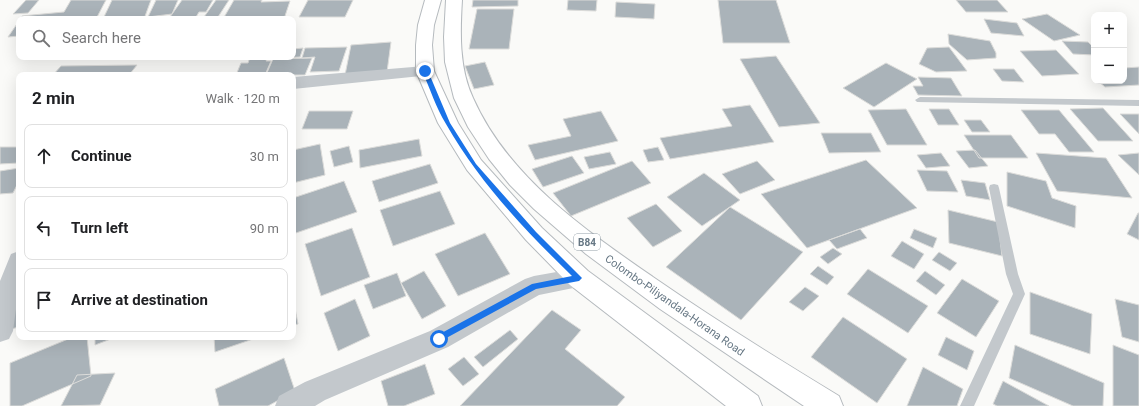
<!DOCTYPE html>
<meta charset="utf-8">
<style>
:root{--surface:#fff;--page:#f6f6f6;--text:#202124;--muted:#757577;--line:#e0e0e0}
body{margin:0;font-family:Roboto,sans-serif;background:var(--page);color:var(--text)}
.controls{position:absolute;right:12px;top:12px;display:grid;overflow:hidden;border-radius:8px;box-shadow:0 4px 16px #0002}
.controls button{width:36px;height:36px;display:grid;place-items:center;padding:0;border:0;border-bottom:1px solid var(--line);background:var(--surface);color:var(--text);font:20px sans-serif}
.stop{position:absolute;width:12px;height:12px;margin:-9px;border:3px solid #1a73e8;border-radius:50%;background:#fff}
.stop.end{background:#1a73e8;border-color:#fff;box-shadow:0 1px 4px #0008}
.list{margin:0;padding:0;list-style:none}
h2{display:flex;justify-content:space-between;align-items:center;height:52px;margin:0;padding:0 16px;font-size:17px}
h2 small{font-size:13px;font-weight:400;color:var(--muted)}
.list li{display:grid;grid-template-columns:26px 1fr auto;gap:12px;align-items:center;box-sizing:border-box;height:64px;margin:0 8px 8px;padding:0 8px;border:1px solid var(--line);border-radius:8px}
.list b{display:block;font-size:15px;white-space:nowrap}
.list em{font-size:13px;font-style:normal;color:var(--muted)}
.icon{flex:none;width:22px;height:22px;fill:none;stroke:currentColor;stroke-width:2;stroke-linecap:round;stroke-linejoin:round}
.map{position:relative;flex:none;width:1139px;height:406px;overflow:hidden}
.search{position:absolute;background:var(--surface);box-shadow:0 4px 16px #0002;left:16px;top:16px;width:280px;height:44px;display:flex;align-items:center;gap:10px;box-sizing:border-box;padding:0 14px;border-radius:8px;color:var(--muted);font-size:15px}
.panel{position:absolute;background:var(--surface);box-shadow:0 4px 16px #0002;left:16px;top:72px;width:280px;height:268px;border-radius:8px}
.map>svg:first-child{display:block}
</style>
<div class="map">
<svg width="1139" height="406" viewBox="0 0 1139 406">
<rect width="100%" height="100%" fill="#fafaf8"/>
<!-- building -->
<path fill="#aab3b9" stroke="#dcdcda" d="M 26,0 L 39,0 L 28,13 L 13,14 Z
M 71,0 L 106,0 L 96,19 L 21,19 L 22,16 L 64,12 Z
M 112,0 L 151,0 L 144,19 L 103,19 Z
M 156,0 L 178,0 L 172,14 L 148,17 Z
M 182,0 L 213,0 L 206,12 L 199,12 L 196,17 L 170,17 Z
M 216,0 L 229,0 L 218,17 L 204,17 Z
M 234,0 L 262,0 L 261,2 L 290,1 L 284,19 L 223,19 Z
M 308,0 L 353,0 L 345,17 L 299,17 Z
M 473,0 L 518,0 L 518,6 L 472,7 Z
M 568,0 L 597,0 L 596,11 L 567,10 Z
M 718,0 L 776,0 L 790,43 L 723,43 Z
M 956,0 L 997,0 L 1008,12 L 966,12 Z
M 616,2 L 655,4 L 654,19 L 615,17 Z
M 477,9 L 514,9 L 509,49 L 469,49 Z
M 1047,14 L 1080,35 L 1054,41 L 1022,19 Z
M 984,19 L 1017,23 L 1024,36 L 991,33 Z
M 19,21 L 19,36 L 8,37 Z
M 948,34 L 990,41 L 996,53 L 996,58 L 967,60 L 949,44 Z
M 1062,41 L 1088,42 L 1094,48 L 1094,55 L 1073,54 Z
M 391,42 L 387,72 L 345,75 L 351,45 Z
M 347,47 L 339,71 L 310,72 L 315,57 L 302,58 L 305,48 Z
M 949,47 L 967,71 L 936,72 L 919,64 L 927,48 Z
M 303,48 L 300,57 L 277,58 L 277,57 L 293,57 L 293,49 Z
M 1056,50 L 1079,74 L 1042,76 L 1020,51 Z
M 776,56 L 820,123 L 779,127 L 740,59 Z
M 250,57 L 268,57 L 266,61 L 271,61 L 265,75 L 236,75 L 241,63 L 248,63 Z
M 312,58 L 305,75 L 266,75 L 273,59 Z
M 485,62 L 494,85 L 474,89 L 465,66 Z
M 886,63 L 917,79 L 874,107 L 843,88 Z
M 137,65 L 129,75 L 53,75 L 61,66 Z
M 1139,67 L 1139,85 L 1105,87 L 1098,81 L 1124,81 L 1124,68 Z
M 993,69 L 1014,69 L 1024,82 L 1002,81 Z
M 918,77 L 951,78 L 962,96 L 918,95 L 913,86 L 923,86 Z
M 750,105 L 774,142 L 670,159 L 660,138 L 732,126 L 722,109 Z
M 1103,108 L 1133,141 L 1098,141 L 1070,109 Z
M 906,109 L 927,145 L 887,145 L 868,110 Z
M 929,109 L 949,109 L 959,125 L 938,125 Z
M 1021,110 L 1059,110 L 1094,152 L 1069,152 L 1055,134 L 1039,134 Z
M 309,111 L 353,111 L 347,129 L 302,129 Z
M 601,111 L 618,141 L 535,160 L 528,145 L 571,136 L 563,119 Z
M 1120,114 L 1139,114 L 1139,134 Z
M 964,120 L 981,120 L 990,132 L 972,132 Z
M 821,133 L 871,133 L 881,152 L 829,153 Z
M 964,135 L 1011,135 L 1028,158 L 979,158 Z
M 419,139 L 422,156 L 360,168 L 359,150 Z
M 320,144 L 325,175 L 293,183 L 293,150 Z
M 349,146 L 353,162 L 334,167 L 330,151 Z
M 0,147 L 19,147 L 19,163 L 0,164 Z
M 658,147 L 664,160 L 648,162 L 643,150 Z
M 975,150 L 988,166 L 969,168 L 956,151 Z
M 610,152 L 616,164 L 589,169 L 584,157 Z
M 941,153 L 950,166 L 926,168 L 917,155 Z
M 1036,153 L 1106,158 L 1132,198 L 1057,191 Z
M 1139,153 L 1139,175 L 1118,155 Z
M 572,156 L 584,173 L 543,187 L 532,169 Z
M 866,160 L 917,208 L 807,248 L 761,194 Z
M 632,161 L 651,183 L 571,216 L 553,193 Z
M 757,161 L 775,180 L 740,194 L 722,174 Z
M 430,164 L 438,183 L 379,202 L 372,181 Z
M 19,168 L 19,181 L 13,193 L 0,194 L 0,171 Z
M 917,170 L 947,171 L 958,192 L 927,191 Z
M 1007,172 L 1046,181 L 1052,198 L 1076,206 L 1075,228 L 1007,206 Z
M 704,173 L 740,200 L 702,226 L 667,197 Z
M 961,180 L 985,183 L 990,200 L 966,196 Z
M 344,181 L 357,212 L 293,234 L 293,198 Z
M 440,191 L 455,224 L 393,246 L 380,210 Z
M 656,204 L 682,231 L 653,247 L 627,218 Z
M 730,207 L 803,252 L 741,320 L 666,267 Z
M 948,210 L 998,222 L 1002,256 L 949,243 Z
M 1138,213 L 1139,213 L 1139,240 L 1127,234 Z
M 352,228 L 370,277 L 321,296 L 305,244 Z
M 860,229 L 867,238 L 837,249 L 829,240 Z
M 914,229 L 937,238 L 933,248 L 910,238 Z
M 485,233 L 510,274 L 458,296 L 435,254 Z
M 902,241 L 924,254 L 914,269 L 891,256 Z
M 833,248 L 842,254 L 828,264 L 820,257 Z
M 939,252 L 957,263 L 950,271 L 932,260 Z
M 818,266 L 834,277 L 827,285 L 810,274 Z
M 868,269 L 928,306 L 908,333 L 847,294 Z
M 424,271 L 446,306 L 422,319 L 401,283 Z
M 925,271 L 945,285 L 936,295 L 916,281 Z
M 397,273 L 406,296 L 373,309 L 364,285 Z
M 962,279 L 999,301 L 976,337 L 937,313 Z
M 805,287 L 819,296 L 803,311 L 789,302 Z
M 1030,292 L 1092,314 L 1090,354 L 1030,334 Z
M 19,298 L 19,327 L 7,330 Z
M 293,298 L 298,324 L 293,325 Z
M 355,299 L 370,336 L 338,351 L 324,313 Z
M 1115,299 L 1139,305 L 1139,342 L 1122,337 Z
M 552,310 L 581,330 L 565,349 L 625,397 L 617,406 L 460,406 Z
M 843,317 L 907,359 L 877,403 L 811,357 Z
M 510,330 L 518,339 L 483,367 L 474,357 Z
M 73,337 L 87,337 L 91,376 L 22,406 L 10,406 L 10,363 Z
M 95,337 L 116,337 L 95,345 Z
M 214,337 L 259,337 L 215,352 Z
M 946,337 L 974,351 L 967,370 L 938,355 Z
M 1015,345 L 1104,383 L 1103,406 L 1073,406 L 1009,378 Z
M 1113,345 L 1139,355 L 1139,406 L 1113,406 Z
M 464,357 L 479,374 L 463,386 L 448,369 Z
M 284,358 L 295,391 L 268,406 L 219,406 L 215,389 Z
M 425,364 L 435,394 L 404,406 L 388,406 L 381,381 Z
M 923,367 L 963,389 L 957,406 L 907,406 Z
M 115,373 L 100,405 L 61,406 L 77,375 Z
M 1003,381 L 1049,406 L 997,406 L 993,404 Z"/>
<g fill="none" stroke-linecap="round" stroke-linejoin="round">
<defs>
<path id="primary" d="M 425,0 L 441,0 L 434,25 L 432,45 L 434,71 L 458,123 L 481,160 L 542,228 L 588,271 L 758,396 L 762,406 L 726,406 L 570,285 L 526,240 L 467,170 L 438,123 L 416,71 L 416,45 L 418,25 Z
M 446,0 L 462,0 C 460,33 459,68 473,98 C 508,177 585,230 653,277 C 714,319 776,358 839,396 L 843,406 L 804,406 L 660,309 L 586,254 L 534,209 L 510,185 L 489,159 L 468,127 L 454,98 L 445,62 L 444,37 Z"/>
</defs>
<!-- primary casing -->
<use href="#primary" stroke="#b5babe" stroke-width="2"/>
<!-- service -->
<path fill="#c3c8cc" fill-rule="evenodd" d="M 920,97 L 1139,100 L 1139,106 L 917,102 L 915,100 Z
M 994,184 L 998,185 L 999,188 L 1018,274 L 1025,294 L 974,406 L 960,406 L 1013,294 L 1006,274 L 989,188 L 990,185 Z"/>
<!-- minor -->
<path fill="#c3c8cc" fill-rule="evenodd" d="M 425,66 L 431,67 L 434,71 L 431,75 L 293,89 L 293,77 Z
M 19,251 L 19,299 L 16,309 L 13,331 L 9,339 L 0,342 L 0,281 L 11,254 Z
M 579,268 L 588,271 L 591,278 L 588,285 L 539,295 L 448,347 L 325,400 L 315,406 L 275,406 L 279,396 L 305,382 L 430,331 L 525,279 L 534,276 Z"/>
<!-- primary -->
<use href="#primary" fill="#fff" fill-rule="evenodd"/>
</g>
<!-- route -->
<path fill="#1a73e8" d="M 425,69 L 428,71 L 450,123 L 476,164 L 536,232 L 582,278 L 579,281 L 536,289 L 439,342 L 435,339 L 436,336 L 532,284 L 572,276 C 525,230 479,182 446,124 C 436,108 430,88 422,71 Z"/>
<g text-anchor="middle" stroke-width="4" stroke-linejoin="round" paint-order="stroke">
<!-- shield labels -->
<rect fill="#fff" stroke="#939fa8" stroke-width="1" x="574" y="234" width="26" height="16" rx="3"/>
<g font-size="10" font-weight="bold" fill="#657683">
<text x="587" y="246">B84</text>
</g>
<!-- street labels -->
<g font-size="11" fill="#657683" stroke="#fff">
<text transform="translate(675 305) rotate(35)" y="4">Colombo-Piliyandala-Horana Road</text>
</g>
</g>
</svg>
<div class="controls">
<button>+</button>
<button>−</button>
</div>
<div class="stop" style="left:439px;top:339px"></div>
<div class="stop end" style="left:425px;top:71px"></div>
<div class="search"><svg class="icon" aria-label="search" viewBox="0 0 24 24"><circle cx="10" cy="10" r="6"/><path d="M15 15l6 6"/></svg>Search here</div>
<section class="panel">
<h2>2 min<small>Walk · 120 m</small></h2>
<ul class="list">
<li><svg class="icon" aria-label="ahead" viewBox="0 0 24 24"><path d="M12 20V5M6 11l6-6 6 6"/></svg><div><b>Continue</b></div><em>30 m</em></li>
<li><svg class="icon" aria-label="left" viewBox="0 0 24 24"><path d="M17 20v-9H6M10 6l-5 5 5 5"/></svg><div><b>Turn left</b></div><em>90 m</em></li>
<li><svg class="icon" aria-label="arrive" viewBox="0 0 24 24"><path d="M6 21V4h12l-3 4 3 4H6"/></svg><div><b>Arrive at destination</b></div></li>
</ul>
</section>
</div>
